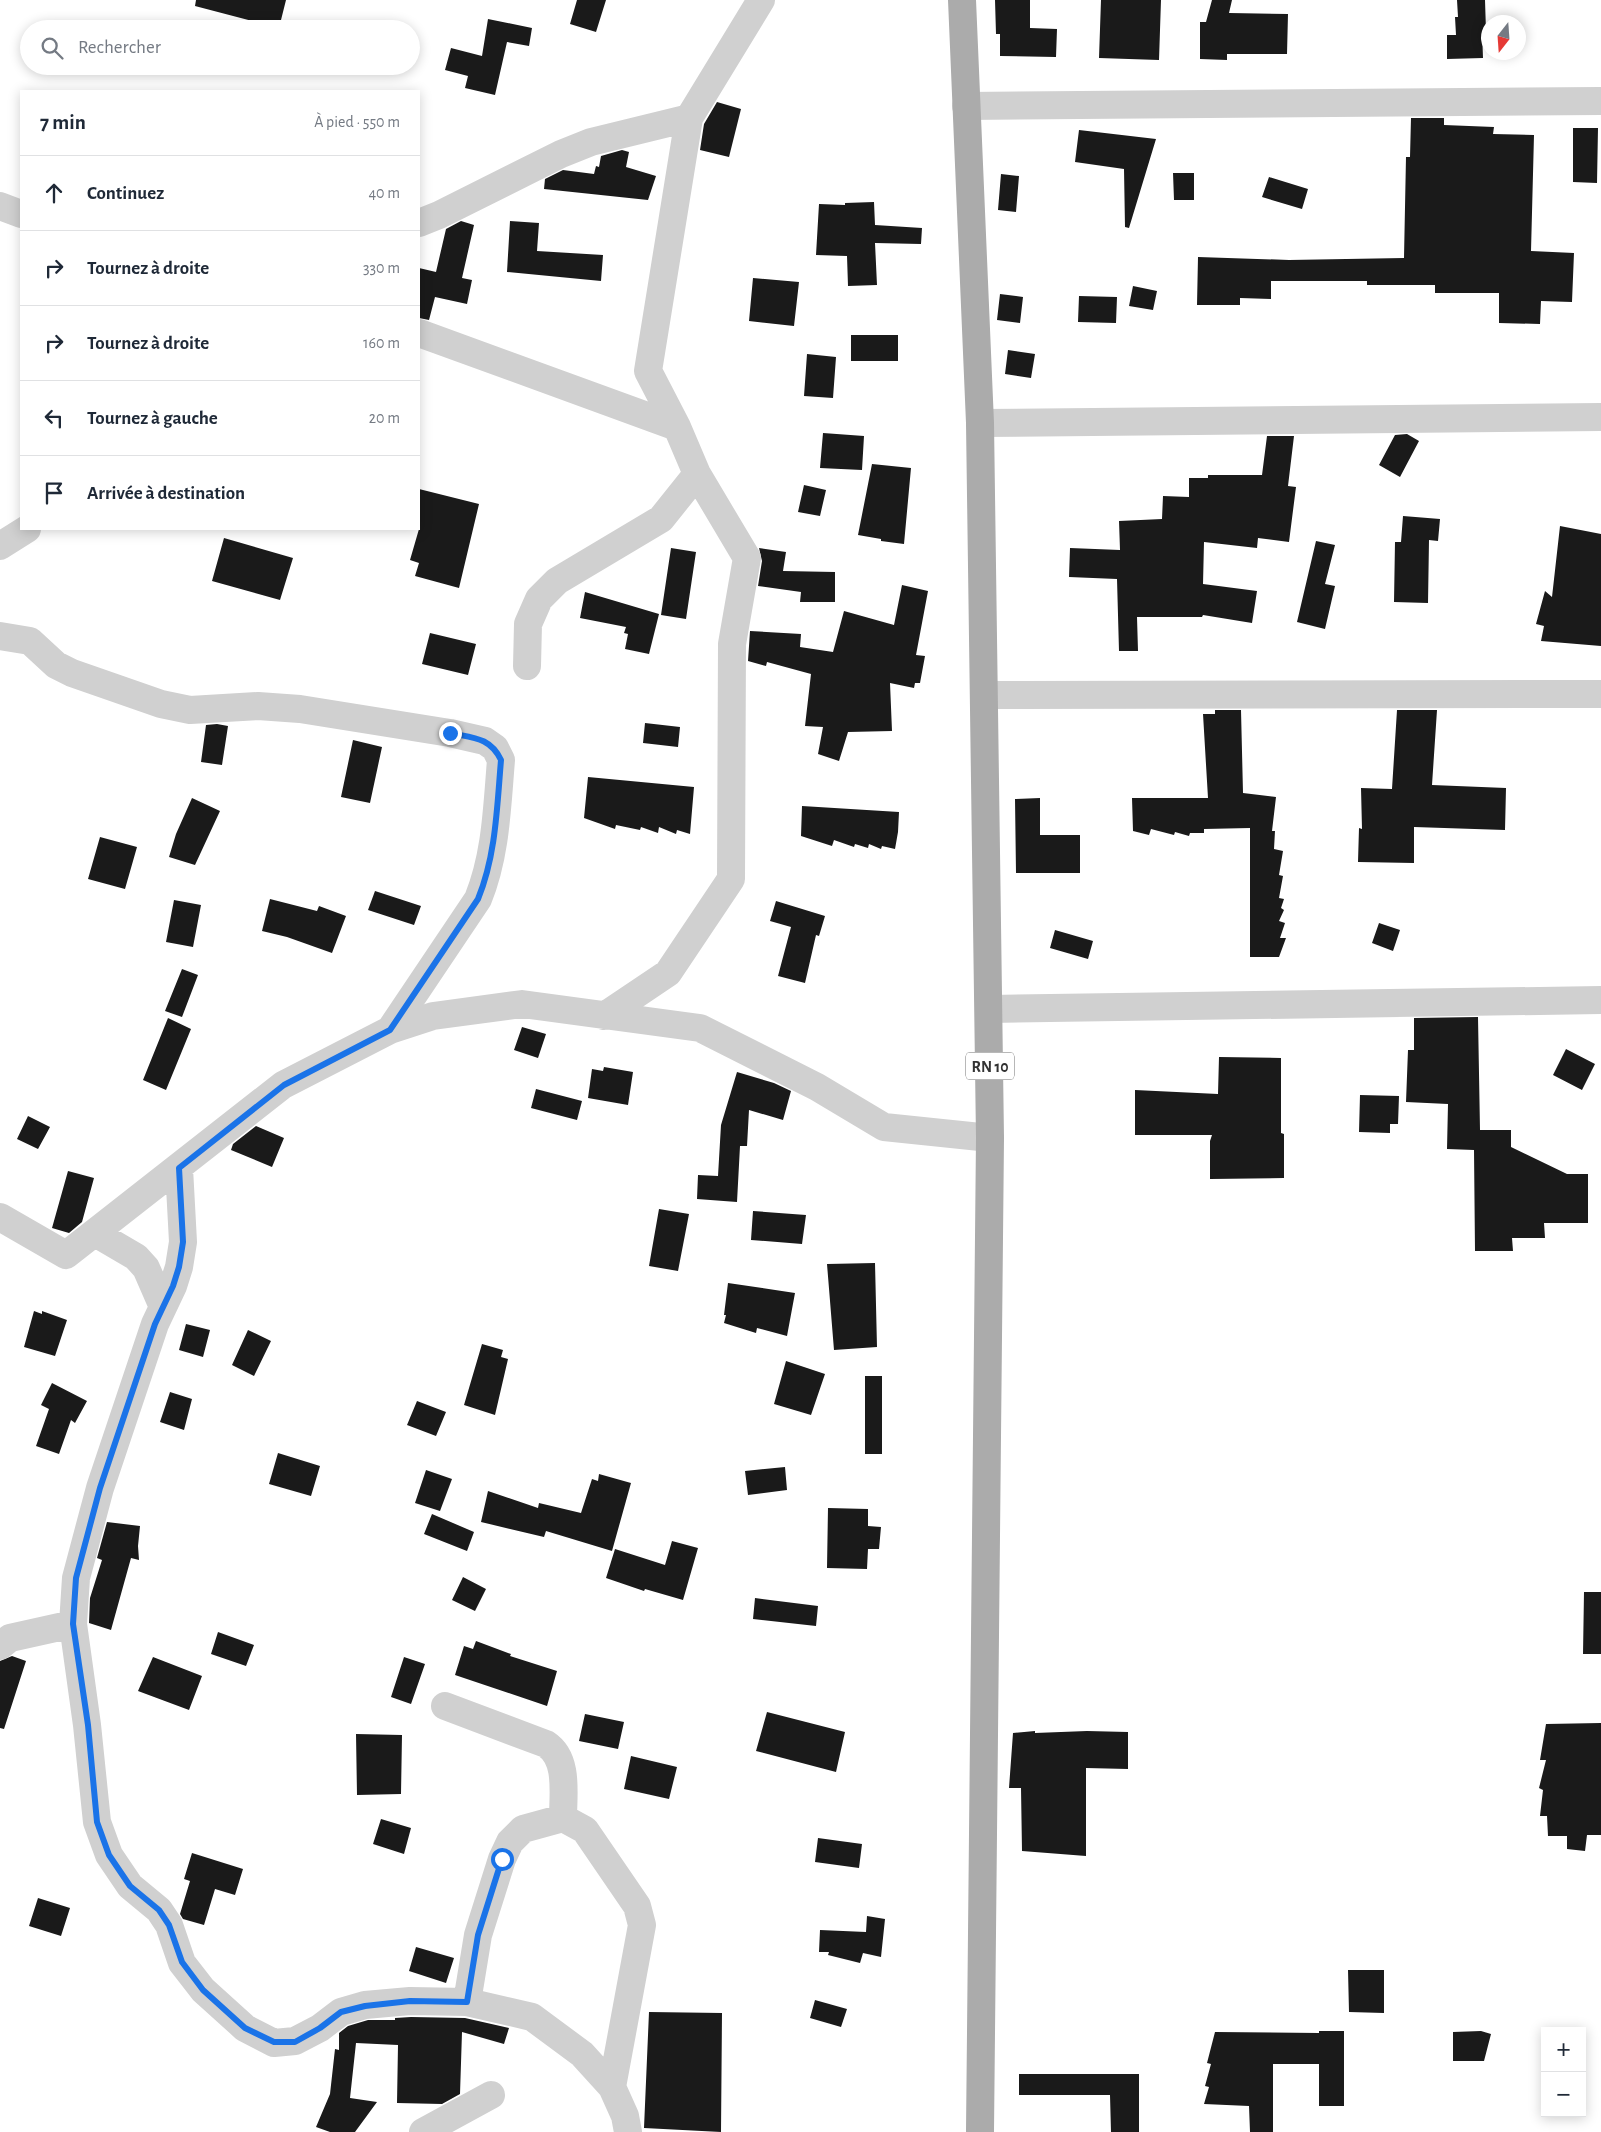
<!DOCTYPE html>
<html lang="fr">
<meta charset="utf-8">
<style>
:root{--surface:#fff;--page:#f6f6f7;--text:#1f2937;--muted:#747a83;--line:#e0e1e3}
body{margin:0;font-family:"Alegreya Sans",sans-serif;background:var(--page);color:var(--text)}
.controls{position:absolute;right:15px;bottom:15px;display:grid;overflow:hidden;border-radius:0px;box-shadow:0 2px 12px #0003}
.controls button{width:45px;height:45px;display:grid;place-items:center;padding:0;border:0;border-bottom:1px solid var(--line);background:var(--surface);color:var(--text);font:25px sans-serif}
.compass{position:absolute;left:1481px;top:15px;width:45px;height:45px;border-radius:50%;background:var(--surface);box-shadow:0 2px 12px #0003;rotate:197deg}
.stop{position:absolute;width:15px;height:15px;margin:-11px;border:4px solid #1a73e8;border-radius:50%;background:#fff}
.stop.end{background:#1a73e8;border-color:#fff;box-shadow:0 1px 5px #0008}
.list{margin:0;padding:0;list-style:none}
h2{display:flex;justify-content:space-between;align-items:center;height:65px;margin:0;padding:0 20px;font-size:21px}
h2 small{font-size:16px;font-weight:400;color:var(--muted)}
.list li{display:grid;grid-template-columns:32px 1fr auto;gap:15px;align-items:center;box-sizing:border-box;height:75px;padding:0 20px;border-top:1px solid var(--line)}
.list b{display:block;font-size:19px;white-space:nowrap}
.list em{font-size:16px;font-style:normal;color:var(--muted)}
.icon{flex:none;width:28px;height:28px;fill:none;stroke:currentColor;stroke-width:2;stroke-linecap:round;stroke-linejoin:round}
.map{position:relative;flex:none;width:1601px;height:2132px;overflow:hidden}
.search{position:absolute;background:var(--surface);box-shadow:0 2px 12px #0003;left:20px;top:20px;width:400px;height:55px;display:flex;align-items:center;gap:12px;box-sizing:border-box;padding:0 18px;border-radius:28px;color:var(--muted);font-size:19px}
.panel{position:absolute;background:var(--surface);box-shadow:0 2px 12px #0003;left:20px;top:90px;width:400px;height:440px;border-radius:0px}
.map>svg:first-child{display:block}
</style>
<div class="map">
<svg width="1601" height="2132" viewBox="0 0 1601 2132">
<rect width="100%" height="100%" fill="#fff"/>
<!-- building -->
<path fill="#1a1a1a" d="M 196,0 L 286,0 L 279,28 L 195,6 Z
M 577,0 L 606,0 L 596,32 L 570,24 Z
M 995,0 L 1030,0 L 1030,28 L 1057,29 L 1056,57 L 1000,56 L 1000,34 L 996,34 Z
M 1101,0 L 1161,0 L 1159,60 L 1099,58 Z
M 1212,0 L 1232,0 L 1229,13 L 1288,14 L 1287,54 L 1227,54 L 1227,60 L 1200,59 L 1200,22 L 1206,22 Z
M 1457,0 L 1485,0 L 1486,31 L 1482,31 L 1483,58 L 1447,59 L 1447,35 L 1456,35 L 1455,17 L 1458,17 Z
M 488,19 L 532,28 L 529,46 L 507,42 L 495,95 L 465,88 L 468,76 L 445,70 L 451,48 L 482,56 Z
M 717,102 L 741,109 L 729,157 L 700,150 L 704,124 Z
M 1411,118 L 1444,118 L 1444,125 L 1494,127 L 1493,134 L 1534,135 L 1531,251 L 1574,253 L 1572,302 L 1541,301 L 1540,324 L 1499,323 L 1499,293 L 1435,293 L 1435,285 L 1367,285 L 1367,281 L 1271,281 L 1271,299 L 1240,298 L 1240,305 L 1197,305 L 1198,257 L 1289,260 L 1404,258 L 1406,157 L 1410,157 Z
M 1573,128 L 1598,128 L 1597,183 L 1573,182 Z
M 1079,130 L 1156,139 L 1129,228 L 1125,227 L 1124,169 L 1075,162 Z
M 622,150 L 629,152 L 626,167 L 656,176 L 648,200 L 544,189 L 545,179 L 563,170 L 594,174 L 596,166 L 599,167 L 601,156 Z
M 1173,173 L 1194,173 L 1194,200 L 1174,200 Z
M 1001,174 L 1019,176 L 1016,212 L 998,210 Z
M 1269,177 L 1308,189 L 1302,209 L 1262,197 Z
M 874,202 L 875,225 L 922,228 L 921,244 L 875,243 L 877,285 L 848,286 L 847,256 L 816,255 L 819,204 L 845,205 L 845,203 Z
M 461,221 L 474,225 L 462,278 L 472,280 L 467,304 L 435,297 L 429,320 L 419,318 L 419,268 L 436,272 L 446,229 Z
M 510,221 L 539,223 L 537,251 L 603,255 L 601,281 L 507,272 Z
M 753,278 L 799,282 L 794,326 L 749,321 Z
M 1133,286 L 1157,291 L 1153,310 L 1129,306 Z
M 1000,294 L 1023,297 L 1020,323 L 997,320 Z
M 1079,296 L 1117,297 L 1116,323 L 1078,322 Z
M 851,335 L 898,335 L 898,361 L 851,361 Z
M 1008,350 L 1035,354 L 1031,378 L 1005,374 Z
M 807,354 L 836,357 L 833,398 L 804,396 Z
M 823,433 L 864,436 L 862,470 L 820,468 Z
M 1407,434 L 1419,441 L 1400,477 L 1379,465 L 1395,435 Z
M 1267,436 L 1294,436 L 1288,486 L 1296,487 L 1289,542 L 1258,538 L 1257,548 L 1204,542 L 1203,584 L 1257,591 L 1252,623 L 1203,615 L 1202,617 L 1137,617 L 1138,651 L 1119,651 L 1117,579 L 1069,577 L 1070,548 L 1120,550 L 1119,521 L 1162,519 L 1163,496 L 1189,497 L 1189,478 L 1208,478 L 1208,475 L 1262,475 Z
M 872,464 L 911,468 L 904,544 L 881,541 L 881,539 L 858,535 Z
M 804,485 L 826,490 L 820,516 L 798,512 Z
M 419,489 L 479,504 L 459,588 L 415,576 L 419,563 L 410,560 L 419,529 Z
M 1403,516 L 1440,519 L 1438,541 L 1429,540 L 1428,603 L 1394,602 L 1395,542 L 1401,542 Z
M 1560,526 L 1601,534 L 1601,646 L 1541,641 L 1544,626 L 1536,624 L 1545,591 L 1552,597 Z
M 224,538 L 293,558 L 280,600 L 212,581 Z
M 1316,541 L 1335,545 L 1325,584 L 1335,586 L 1325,629 L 1297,622 Z
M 671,548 L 696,552 L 686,619 L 661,615 Z
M 759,548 L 786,552 L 783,571 L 835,572 L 835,602 L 800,602 L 801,592 L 758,586 L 762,561 Z
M 902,585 L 928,591 L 916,655 L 925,656 L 920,683 L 915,683 L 914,688 L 890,683 L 892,731 L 848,732 L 839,761 L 818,754 L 823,727 L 805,726 L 811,674 L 767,662 L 766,666 L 748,661 L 750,631 L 801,634 L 800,647 L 833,652 L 844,611 L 894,625 Z
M 585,592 L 659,614 L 649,654 L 625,649 L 628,634 L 624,633 L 626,627 L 580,618 Z
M 430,633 L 476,644 L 468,675 L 422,664 Z
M 1215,710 L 1241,710 L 1243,793 L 1276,797 L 1272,831 L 1275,831 L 1274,849 L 1283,851 L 1279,875 L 1283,876 L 1279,898 L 1284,899 L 1281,908 L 1284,910 L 1279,921 L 1285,923 L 1280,938 L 1286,938 L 1279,957 L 1250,957 L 1250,828 L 1204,829 L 1204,833 L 1190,833 L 1189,836 L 1175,832 L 1174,835 L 1151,829 L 1149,835 L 1133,831 L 1132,798 L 1208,798 L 1203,714 L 1215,714 Z
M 1397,710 L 1437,710 L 1432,785 L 1506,788 L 1505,830 L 1414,827 L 1414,863 L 1358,862 L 1359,828 L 1362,829 L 1361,788 L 1392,789 Z
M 645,723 L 680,727 L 678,747 L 643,743 Z
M 217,724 L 228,726 L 222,765 L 201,762 L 206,725 Z
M 353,740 L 382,747 L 370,803 L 341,797 Z
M 588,777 L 694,787 L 690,834 L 677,830 L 676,834 L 659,827 L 658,833 L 641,827 L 640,830 L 616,825 L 615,829 L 584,818 Z
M 192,798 L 220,811 L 195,865 L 169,857 L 176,834 Z
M 1040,798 L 1040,835 L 1080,835 L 1080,873 L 1016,873 L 1015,799 Z
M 802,806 L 899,812 L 898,832 L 895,849 L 882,846 L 881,849 L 869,844 L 868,848 L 855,844 L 854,847 L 834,840 L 832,846 L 801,836 Z
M 100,837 L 137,847 L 125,889 L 88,879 Z
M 375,891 L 421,906 L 414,925 L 368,910 Z
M 270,899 L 317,911 L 319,906 L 346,916 L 332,953 L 287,937 L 262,931 Z
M 174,900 L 201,905 L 193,947 L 166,942 Z
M 776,901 L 825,916 L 819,936 L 816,935 L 805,983 L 778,976 L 791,927 L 770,921 Z
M 1379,923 L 1400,930 L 1393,951 L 1372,943 Z
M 1055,930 L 1093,941 L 1088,959 L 1050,948 Z
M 182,969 L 198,975 L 182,1017 L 165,1011 Z
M 1478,1017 L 1480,1130 L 1511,1130 L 1511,1147 L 1567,1174 L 1588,1174 L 1588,1223 L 1544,1223 L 1545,1238 L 1512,1238 L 1513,1251 L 1475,1251 L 1474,1150 L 1447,1149 L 1448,1104 L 1406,1102 L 1408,1050 L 1414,1050 L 1414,1018 Z
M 168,1018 L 191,1029 L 166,1090 L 143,1080 Z
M 522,1027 L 546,1034 L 538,1058 L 514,1050 Z
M 1566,1049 L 1595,1064 L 1582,1090 L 1553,1075 Z
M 1219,1057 L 1281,1058 L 1281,1133 L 1284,1134 L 1284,1178 L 1210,1179 L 1210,1141 L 1212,1135 L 1135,1135 L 1135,1090 L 1218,1094 Z
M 604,1067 L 633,1072 L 628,1105 L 588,1098 L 592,1069 L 603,1071 Z
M 737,1072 L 774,1083 L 791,1091 L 783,1120 L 749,1110 L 747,1146 L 740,1146 L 737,1202 L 697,1199 L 698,1175 L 718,1176 L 721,1125 Z
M 536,1089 L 582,1101 L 577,1120 L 531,1108 Z
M 1360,1095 L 1399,1096 L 1398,1124 L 1390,1124 L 1390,1133 L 1359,1132 Z
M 28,1116 L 50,1127 L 38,1149 L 17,1139 Z
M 256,1126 L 284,1138 L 272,1167 L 231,1150 L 233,1144 Z
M 68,1171 L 94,1178 L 82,1222 L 69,1233 L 52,1228 Z
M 659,1209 L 689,1214 L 678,1271 L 649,1266 Z
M 753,1211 L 806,1215 L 802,1244 L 751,1240 Z
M 875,1263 L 877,1347 L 834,1350 L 827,1264 Z
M 728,1283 L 795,1293 L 787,1336 L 757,1328 L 756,1333 L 724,1323 L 726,1315 L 724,1315 Z
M 34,1311 L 42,1314 L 42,1311 L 67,1320 L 55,1356 L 24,1347 Z
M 186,1324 L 210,1330 L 203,1357 L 179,1350 Z
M 248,1330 L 271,1341 L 254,1376 L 232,1365 Z
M 482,1344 L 503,1350 L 501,1357 L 508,1359 L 495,1415 L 464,1405 Z
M 786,1361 L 825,1374 L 811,1415 L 774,1404 Z
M 865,1376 L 882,1376 L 882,1454 L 865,1454 Z
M 52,1383 L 87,1401 L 75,1423 L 71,1420 L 59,1454 L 36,1446 L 49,1409 L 41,1405 Z
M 170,1392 L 192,1399 L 184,1430 L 160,1422 Z
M 417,1401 L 446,1412 L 436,1436 L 407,1425 Z
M 278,1453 L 320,1466 L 311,1496 L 269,1484 Z
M 785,1467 L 787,1490 L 748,1495 L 745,1471 Z
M 426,1470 L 452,1479 L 440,1511 L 415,1503 Z
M 599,1474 L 631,1483 L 612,1551 L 546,1531 L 544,1537 L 481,1522 L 488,1491 L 538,1508 L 539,1503 L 581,1513 L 592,1479 L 598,1481 Z
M 828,1508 L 868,1509 L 868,1526 L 881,1527 L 879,1549 L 868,1549 L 867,1569 L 827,1568 Z
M 432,1514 L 474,1532 L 467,1551 L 424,1534 Z
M 107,1522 L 140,1526 L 138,1546 L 139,1560 L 131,1558 L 111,1630 L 89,1623 L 90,1598 L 102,1560 L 97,1558 Z
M 672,1541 L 698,1548 L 683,1600 L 645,1589 L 644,1591 L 606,1578 L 615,1549 L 665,1565 Z
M 463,1577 L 486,1589 L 475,1611 L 452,1600 Z
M 1584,1592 L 1601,1592 L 1601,1654 L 1583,1654 Z
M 755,1598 L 818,1606 L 816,1626 L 753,1619 Z
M 218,1632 L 254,1645 L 246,1666 L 211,1654 Z
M 476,1641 L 511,1654 L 510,1656 L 557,1671 L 547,1706 L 455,1675 L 464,1646 L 473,1649 Z
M 12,1656 L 26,1661 L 4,1729 L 0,1728 L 0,1661 Z
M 153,1657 L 202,1676 L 189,1710 L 138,1691 Z
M 404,1657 L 425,1664 L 411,1704 L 391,1697 Z
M 767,1712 L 845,1732 L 836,1772 L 756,1751 Z
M 585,1714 L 624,1722 L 618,1749 L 579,1741 Z
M 1601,1723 L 1601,1835 L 1587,1835 L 1585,1851 L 1567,1849 L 1567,1836 L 1548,1836 L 1547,1816 L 1540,1816 L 1543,1790 L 1539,1788 L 1546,1760 L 1540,1760 L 1546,1724 Z
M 1035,1731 L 1035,1733 L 1087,1731 L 1128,1732 L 1128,1769 L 1086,1768 L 1086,1856 L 1022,1851 L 1021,1788 L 1009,1788 L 1013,1733 Z
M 356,1734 L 402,1735 L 401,1794 L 357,1795 Z
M 631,1756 L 677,1767 L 669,1799 L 624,1789 Z
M 381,1819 L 411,1828 L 404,1854 L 373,1844 Z
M 818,1838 L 862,1844 L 859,1868 L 815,1862 Z
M 192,1853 L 243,1869 L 235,1895 L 215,1889 L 204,1925 L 183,1919 L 180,1914 L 190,1881 L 184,1879 Z
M 38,1898 L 70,1908 L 61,1936 L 29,1926 Z
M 867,1916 L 885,1919 L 881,1957 L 863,1953 L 860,1963 L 828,1955 L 829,1952 L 819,1952 L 820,1930 L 866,1932 Z
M 416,1947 L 454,1958 L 446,1983 L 409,1971 Z
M 1348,1970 L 1384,1970 L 1384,2013 L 1349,2012 Z
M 815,2000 L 847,2009 L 841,2027 L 810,2018 Z
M 649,2012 L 722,2013 L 721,2132 L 644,2128 Z
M 411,2017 L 465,2018 L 509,2028 L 504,2044 L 462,2032 L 460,2094 L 442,2104 L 397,2103 L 398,2045 L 356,2043 L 350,2098 L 377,2102 L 355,2132 L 330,2132 L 316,2127 L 330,2094 L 335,2049 L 339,2050 L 339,2033 L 348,2026 L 368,2020 L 395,2020 L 395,2018 Z
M 1319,2031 L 1344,2031 L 1344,2106 L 1319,2106 L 1319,2064 L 1273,2064 L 1273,2132 L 1250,2132 L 1249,2106 L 1204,2104 L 1209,2087 L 1205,2086 L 1211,2064 L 1207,2063 L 1215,2032 L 1319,2033 Z
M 1481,2031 L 1491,2034 L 1484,2061 L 1453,2061 L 1453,2032 Z
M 1019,2074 L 1139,2074 L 1139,2132 L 1111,2132 L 1110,2095 L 1019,2095 Z"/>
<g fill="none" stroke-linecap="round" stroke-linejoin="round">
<!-- minor -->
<path stroke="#d0d0d0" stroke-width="28" d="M 966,106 L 1601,101
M 0,206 L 21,214
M 419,223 L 439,215 L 561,154 L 591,142 L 689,118
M 419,333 L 677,427
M 980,423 L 1601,417
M 0,546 L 27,529
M 0,636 L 30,641 L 56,665 L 72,673 L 161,704 L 190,710 L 258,706 L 300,709 L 450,733 L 485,741 L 495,748 L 501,760 C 497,807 496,855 478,899 L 390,1030
M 527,666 L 528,624 L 539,599 L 557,581 L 661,519 L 697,474
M 984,695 L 1601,694
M 990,1009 L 1601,1000
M 604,1016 L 668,973 L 731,879 L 732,644 L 747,558 L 697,474 L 677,427 L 648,371 L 689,118 L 761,0
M 179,1168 L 183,1242 L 179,1267 L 173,1286 L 155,1324 L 100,1488 L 76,1578 L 73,1624 L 87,1725 L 97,1822 L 109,1855 L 130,1886 L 159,1910 L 169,1925 L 182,1963 L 203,1990 L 245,2028 L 274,2043 L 295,2041 L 320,2028 L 341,2012 L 365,2005 L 410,2001 L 467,2002 L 532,2017 L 582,2054 L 612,2087 L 625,2116 L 628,2132
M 0,1217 L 66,1255 L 283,1085 L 390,1030 L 433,1016 L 522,1004 L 700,1028 L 817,1087 L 884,1127 L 990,1138
M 95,1233 L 136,1257 L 146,1268 L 163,1307
M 0,1646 L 10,1638 L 73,1624
M 445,1706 L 546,1744 C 569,1759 563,1794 563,1818
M 467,2002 L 478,1935 L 502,1859 L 510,1842 L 523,1829 L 563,1818 L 585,1830 L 637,1906 L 642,1925 L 612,2087
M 423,2132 L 491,2095"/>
<!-- major -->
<path stroke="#ababab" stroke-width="28" d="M 962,0 L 980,423 L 990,1138 L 980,2132"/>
</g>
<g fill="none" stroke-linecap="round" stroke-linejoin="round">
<!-- route -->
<path stroke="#1a73e8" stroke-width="6" d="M 450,733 C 473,738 490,737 501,760 C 497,807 496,855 478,899 L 390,1030 L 284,1085 L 179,1168 L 183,1242 L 179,1267 L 173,1286 L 155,1324 L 100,1488 L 76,1578 L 73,1624 L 88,1725 L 97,1822 L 109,1855 L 130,1886 L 159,1910 L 169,1925 L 182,1962 L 203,1990 L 245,2028 L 274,2042 L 295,2042 L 320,2028 L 341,2012 L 365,2006 L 410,2001 L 467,2002 L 478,1935 L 502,1859"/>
</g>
<g text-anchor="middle" stroke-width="5" stroke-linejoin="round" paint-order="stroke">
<!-- shield labels -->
<rect fill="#fff" stroke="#707070" stroke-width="1" x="966" y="1052.5" width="48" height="27" rx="4"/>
<g font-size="16" font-weight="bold" fill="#333">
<text x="990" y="1072">RN 10</text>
</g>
</g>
</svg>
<div class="controls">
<button>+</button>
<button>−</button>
</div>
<svg class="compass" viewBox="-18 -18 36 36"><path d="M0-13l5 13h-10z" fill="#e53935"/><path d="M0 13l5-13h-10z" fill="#747a83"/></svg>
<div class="stop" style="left:502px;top:1859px"></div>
<div class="stop end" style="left:450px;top:733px"></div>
<div class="search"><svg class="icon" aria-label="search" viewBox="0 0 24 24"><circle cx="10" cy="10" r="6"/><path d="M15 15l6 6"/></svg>Rechercher</div>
<section class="panel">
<h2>7 min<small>À pied · 550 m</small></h2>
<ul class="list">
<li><svg class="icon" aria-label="ahead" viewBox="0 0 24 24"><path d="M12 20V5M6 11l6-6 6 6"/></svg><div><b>Continuez</b></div><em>40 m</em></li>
<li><svg class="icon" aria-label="right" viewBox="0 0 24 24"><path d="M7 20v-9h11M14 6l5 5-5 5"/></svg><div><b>Tournez à droite</b></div><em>330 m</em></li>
<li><svg class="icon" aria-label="right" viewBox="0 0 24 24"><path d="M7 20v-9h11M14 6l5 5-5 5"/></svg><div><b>Tournez à droite</b></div><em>160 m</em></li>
<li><svg class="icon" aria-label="left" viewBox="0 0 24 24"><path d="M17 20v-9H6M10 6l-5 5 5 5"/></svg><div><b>Tournez à gauche</b></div><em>20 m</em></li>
<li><svg class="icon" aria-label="arrive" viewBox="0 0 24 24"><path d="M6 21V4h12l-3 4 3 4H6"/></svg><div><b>Arrivée à destination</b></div></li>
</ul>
</section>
</div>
